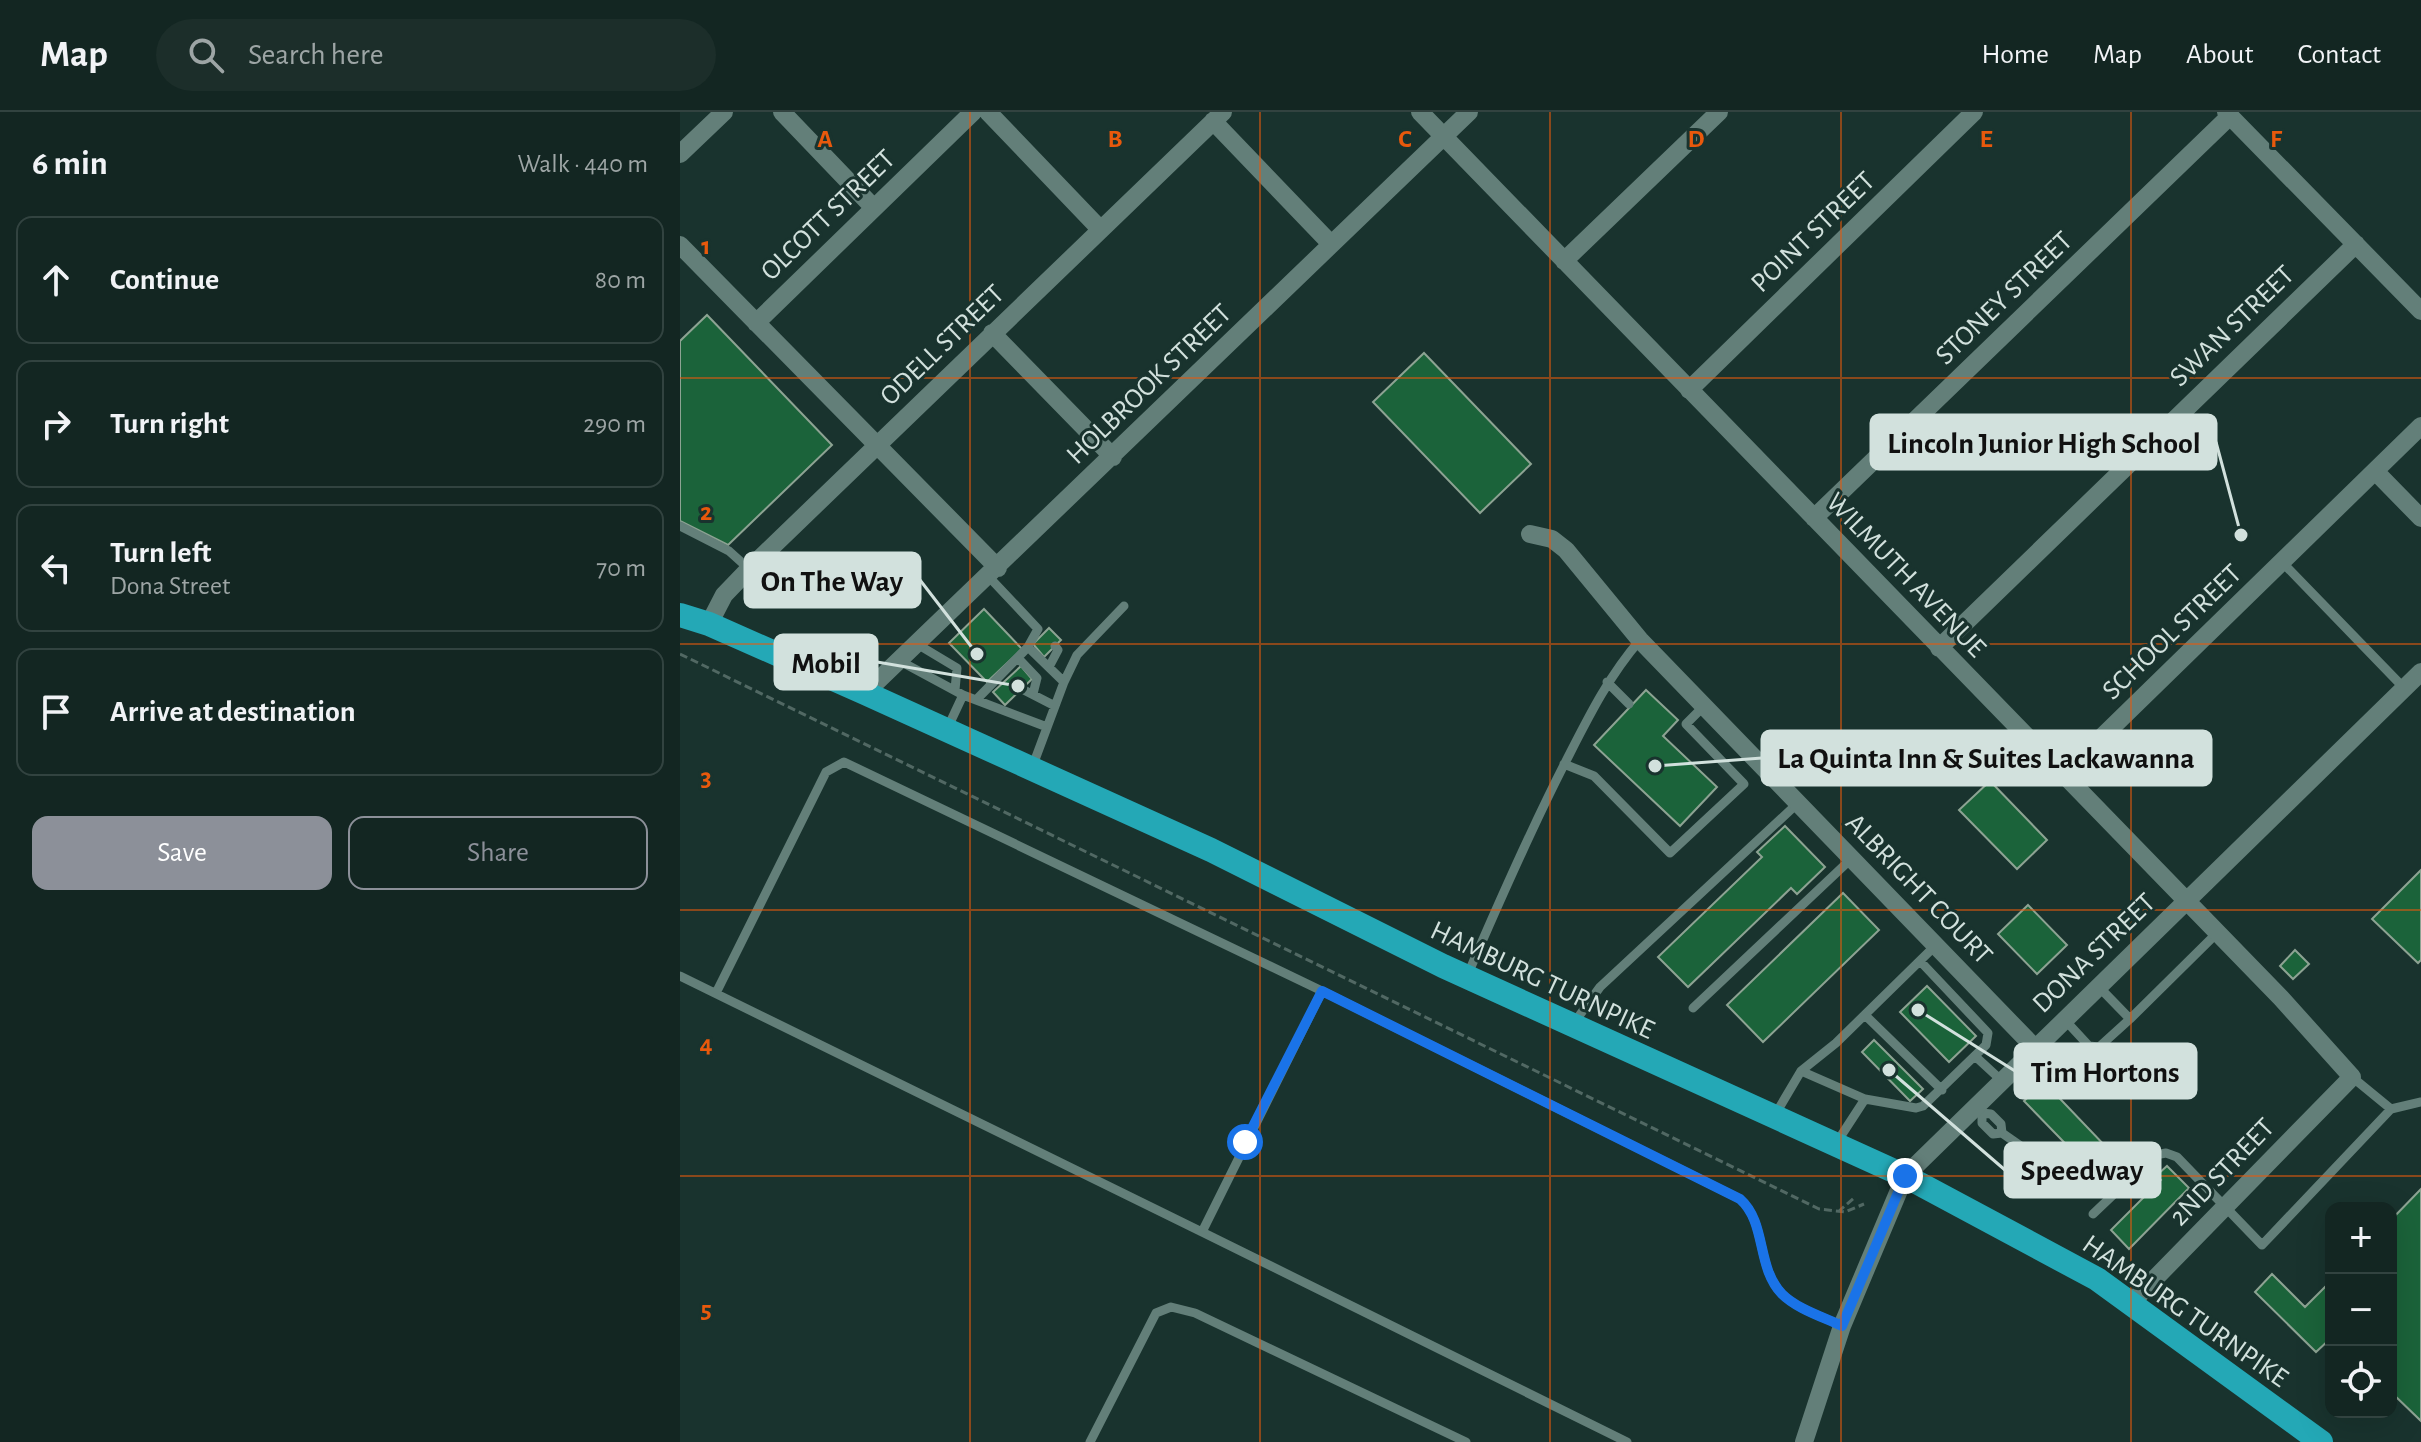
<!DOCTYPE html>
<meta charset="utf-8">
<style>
:root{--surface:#132622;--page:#1c2e2a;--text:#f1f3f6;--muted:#9da5a5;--line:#324340;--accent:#8c9099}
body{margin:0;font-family:"Alegreya Sans",sans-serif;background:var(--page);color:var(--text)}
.controls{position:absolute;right:24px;bottom:24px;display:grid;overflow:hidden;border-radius:16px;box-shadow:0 8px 32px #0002}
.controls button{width:72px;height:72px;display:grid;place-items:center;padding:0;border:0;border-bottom:2px solid var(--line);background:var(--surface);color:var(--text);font:40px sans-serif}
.stop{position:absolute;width:24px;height:24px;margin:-18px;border:6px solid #1a73e8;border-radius:50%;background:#fff}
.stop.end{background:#1a73e8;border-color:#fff;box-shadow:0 2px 8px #0008}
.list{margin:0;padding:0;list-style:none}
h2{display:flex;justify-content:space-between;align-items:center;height:104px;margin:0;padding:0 32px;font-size:34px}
h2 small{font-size:26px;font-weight:400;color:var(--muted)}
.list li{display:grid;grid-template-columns:52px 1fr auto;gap:24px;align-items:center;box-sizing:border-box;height:128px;margin:0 16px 16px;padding:0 16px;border:2px solid var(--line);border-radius:16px}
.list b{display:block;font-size:30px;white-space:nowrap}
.list p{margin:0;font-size:26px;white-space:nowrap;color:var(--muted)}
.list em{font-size:26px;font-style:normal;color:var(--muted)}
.actions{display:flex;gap:16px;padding:24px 32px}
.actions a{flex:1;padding:18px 0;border:2px solid var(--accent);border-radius:16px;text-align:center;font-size:28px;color:var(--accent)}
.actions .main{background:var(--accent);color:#fff}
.icon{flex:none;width:44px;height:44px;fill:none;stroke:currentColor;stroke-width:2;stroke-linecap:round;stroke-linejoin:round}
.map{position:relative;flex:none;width:1741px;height:1330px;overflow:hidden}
header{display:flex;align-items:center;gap:48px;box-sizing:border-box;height:112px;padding:0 40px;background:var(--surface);border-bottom:2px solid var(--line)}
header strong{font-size:38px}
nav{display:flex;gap:44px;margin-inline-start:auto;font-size:28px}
.search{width:560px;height:72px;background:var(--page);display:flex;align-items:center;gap:20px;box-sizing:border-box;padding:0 28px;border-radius:44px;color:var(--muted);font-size:30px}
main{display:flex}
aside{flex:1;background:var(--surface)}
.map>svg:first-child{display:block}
</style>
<header>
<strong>Map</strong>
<div class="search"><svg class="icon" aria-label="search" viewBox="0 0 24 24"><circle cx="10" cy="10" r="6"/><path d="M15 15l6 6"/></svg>Search here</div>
<nav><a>Home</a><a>Map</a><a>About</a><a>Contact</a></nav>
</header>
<main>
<aside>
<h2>6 min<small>Walk · 440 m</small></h2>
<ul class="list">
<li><svg class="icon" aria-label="ahead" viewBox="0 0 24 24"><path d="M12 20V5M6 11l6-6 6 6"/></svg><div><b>Continue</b></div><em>80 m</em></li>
<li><svg class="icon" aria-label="right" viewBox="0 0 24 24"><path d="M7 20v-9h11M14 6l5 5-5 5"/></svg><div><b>Turn right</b></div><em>290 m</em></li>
<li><svg class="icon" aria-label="left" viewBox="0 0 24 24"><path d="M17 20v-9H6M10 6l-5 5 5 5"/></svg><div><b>Turn left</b><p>Dona Street</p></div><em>70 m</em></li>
<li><svg class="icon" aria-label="arrive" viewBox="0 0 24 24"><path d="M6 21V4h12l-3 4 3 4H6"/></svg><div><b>Arrive at destination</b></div></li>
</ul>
<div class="actions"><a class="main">Save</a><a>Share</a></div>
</aside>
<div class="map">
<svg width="1741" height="1330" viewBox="0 0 1741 1330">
<rect width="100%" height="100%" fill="#19332e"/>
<!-- building -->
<path fill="#1b633a" stroke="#8da393" stroke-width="2" d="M 27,203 L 152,333 L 48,433 L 0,409 L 0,229 Z
M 744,241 L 851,352 L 800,401 L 693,290 Z
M 304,497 L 342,537 L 307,570 L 269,531 Z
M 369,516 L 381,528 L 364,545 L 353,532 Z
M 341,554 L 352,567 L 325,593 L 313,580 Z
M 966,578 L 998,608 L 983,624 L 1037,675 L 1000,714 L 914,633 Z
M 1310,669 L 1367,728 L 1337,757 L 1279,698 Z
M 1105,714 L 1145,755 L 1117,782 L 1111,776 L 1008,875 L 978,845 L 1082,745 L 1077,740 Z
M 1741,758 L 1741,848 L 1738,851 L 1692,807 Z
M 1163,781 L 1199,818 L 1083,930 L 1047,893 Z
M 1348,793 L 1387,833 L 1357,862 L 1318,822 Z
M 1615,838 L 1629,852 L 1613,867 L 1600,854 Z
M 1247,874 L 1296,924 L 1269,950 L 1220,900 Z
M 1194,928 L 1243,977 L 1230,989 L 1182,940 Z
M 1364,970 L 1429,1038 L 1410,1057 L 1344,989 Z
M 1487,1054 L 1509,1076 L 1449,1137 L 1431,1118 L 1481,1068 L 1477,1063 Z
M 1741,1077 L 1741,1309 L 1711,1280 L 1711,1108 Z
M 1592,1162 L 1625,1195 L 1651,1169 L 1651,1226 L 1636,1240 L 1575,1180 Z"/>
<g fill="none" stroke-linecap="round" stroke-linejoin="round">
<!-- path -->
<path stroke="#516863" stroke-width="3" stroke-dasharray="8 4" stroke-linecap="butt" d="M 0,542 L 1139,1097 L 1165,1100 L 1184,1092
M 1158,1100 L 1175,1085"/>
<!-- lane -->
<path stroke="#637f79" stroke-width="9" d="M 0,414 L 49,439 L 69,457
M 1602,450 L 1724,576
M 237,532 L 277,556 L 275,578
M 348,535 L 384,570 L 353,653
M 338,546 L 357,566 L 353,582
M 220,549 L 283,583 L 367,615
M 369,555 L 378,538 L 375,534
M 384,570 L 397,543 L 444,494
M 927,570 L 949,592
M 342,577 L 375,594
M 298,586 L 348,535 L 358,517 L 309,465
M 268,615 L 283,583
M 884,652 L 914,664 L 990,741 L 1064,672 L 1006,612 L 1024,594
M 788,862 C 819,790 850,719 886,649 C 908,606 928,565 960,528
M 0,864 L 522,1120
M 1418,874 L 1450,907 L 1537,821
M 36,881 L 146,660 L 164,650 L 642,879
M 1013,896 L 1171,747
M 1185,903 L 1262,978
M 1384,907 L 1409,934 L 1419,935 L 1450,907
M 894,911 L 920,875 L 1119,690
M 1296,945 L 1321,968
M 1121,959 L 1185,987
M 1672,965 L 1711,997 L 1741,990
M 1295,994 L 1302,1001 L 1302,1011 L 1313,1022 L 1322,1021 L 1321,1012 L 1311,1002 L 1302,1001
M 1095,1003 L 1121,959 L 1156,931 L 1256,833
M 1322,1021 L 1388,1067
M 1157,1030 L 1185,987 L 1236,996 L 1243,994 L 1306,933 L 1308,921 L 1240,849
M 1413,1102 L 1475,1043 L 1486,1041 L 1497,1045 L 1582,1133 L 1711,997
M 410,1330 L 476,1201 L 491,1195 L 515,1201 L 786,1330
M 947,1330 L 522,1120 L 642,879 L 1060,1087 C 1087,1111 1076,1155 1102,1182 C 1117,1197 1143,1205 1162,1214"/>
<!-- street -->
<path stroke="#637f79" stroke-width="18" d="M 102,0 L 193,95
M 308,0 L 420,117
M 740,0 L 1601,886 L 1672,965 L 1451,1191
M 1546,0 L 1741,199
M 533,9 L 651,132
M 0,42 L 44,0
M 0,133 L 318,456
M 884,149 L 1039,0
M 76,211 L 293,0
M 312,221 L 433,345
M 1009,278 L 1294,0
M 1695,359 L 1741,406
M 1134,406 L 1550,4
M 850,422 L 872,427 L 886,438 L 960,528 L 1354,935
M 29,512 L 44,483 L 69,457 L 543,0
M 1259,536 L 1676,132
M 185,581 L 789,0
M 1383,663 L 1741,314
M 1124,1330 L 1162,1214 L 1225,1064 L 1741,560"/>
<!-- highway -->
<path stroke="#24a8b6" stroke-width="24" d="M 0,503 L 29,512 L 185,581 L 531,738 L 763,854 L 1225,1064 L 1417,1167 L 1641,1330"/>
</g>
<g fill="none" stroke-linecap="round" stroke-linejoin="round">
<!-- route -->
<path stroke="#1a73e8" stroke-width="10" d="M 565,1030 L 642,879 L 1060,1087 C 1087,1111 1076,1155 1102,1182 C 1117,1197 1143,1205 1162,1214 L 1225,1064"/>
</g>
<!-- grid -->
<path fill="none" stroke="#e8590c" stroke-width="2" stroke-opacity="0.55" d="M 290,0 L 290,1330M 580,0 L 580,1330M 870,0 L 870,1330M 1161,0 L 1161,1330M 1451,0 L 1451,1330M 0,266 L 1741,266M 0,532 L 1741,532M 0,798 L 1741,798M 0,1064 L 1741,1064"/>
<g text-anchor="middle" stroke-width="6" stroke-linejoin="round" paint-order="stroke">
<!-- street labels -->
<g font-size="28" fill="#d2e1dd" stroke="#19332e">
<text transform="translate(147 102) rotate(-44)" y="10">OLCOTT STREET</text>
<text transform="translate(1132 119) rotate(-44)" y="10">POINT STREET</text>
<text transform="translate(1323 185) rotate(-44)" y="10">STONEY STREET</text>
<text transform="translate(1551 213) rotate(-44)" y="10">SWAN STREET</text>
<text transform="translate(261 232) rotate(-44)" y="10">ODELL STREET</text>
<text transform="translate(468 271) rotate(-44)" y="10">HOLBROOK STREET</text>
<text transform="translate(1227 462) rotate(46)" y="10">WILMUTH AVENUE</text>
<text transform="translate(1491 519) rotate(-44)" y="10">SCHOOL STREET</text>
<text transform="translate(1240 776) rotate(46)" y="10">ALBRIGHT COURT</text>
<text transform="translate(1413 840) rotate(-44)" y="10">DONA STREET</text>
<text transform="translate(863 867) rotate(25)" y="10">HAMBURG TURNPIKE</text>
<text transform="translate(1541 1059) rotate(-46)" y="10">2ND STREET</text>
<text transform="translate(1506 1198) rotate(35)" y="10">HAMBURG TURNPIKE</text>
</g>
</g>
<g font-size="26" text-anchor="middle" font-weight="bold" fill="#e8590c" stroke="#19332e" stroke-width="6" stroke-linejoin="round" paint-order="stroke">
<text x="145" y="35">A</text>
<text x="435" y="35">B</text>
<text x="725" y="35">C</text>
<text x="1016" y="35">D</text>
<text x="1306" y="35">E</text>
<text x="1596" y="35">F</text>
<text x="26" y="142">1</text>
<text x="26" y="408">2</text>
<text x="26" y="674">3</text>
<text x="26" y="940">4</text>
<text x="26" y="1206">5</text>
</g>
<!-- callouts -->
<path fill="none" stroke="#d2e1dd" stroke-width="3" d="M1561 423L1536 330M297 542L240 468M338 574L197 550M975 654L1082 646M1238 898L1335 959M1209 958L1325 1058"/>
<g fill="#d2e1dd" stroke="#19332e" stroke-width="3">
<circle cx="1561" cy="423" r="8"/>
<circle cx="297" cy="542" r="8"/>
<circle cx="338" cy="574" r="8"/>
<circle cx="975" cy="654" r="8"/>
<circle cx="1238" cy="898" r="8"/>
<circle cx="1209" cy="958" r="8"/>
</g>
<g fill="#d2e1dd" stroke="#d2e1dd" stroke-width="3">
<rect x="1191" y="303" width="345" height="54" rx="8"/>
<rect x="65" y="441" width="175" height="54" rx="8"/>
<rect x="95" y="523" width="102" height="54" rx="8"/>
<rect x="1082" y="619" width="449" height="54" rx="8"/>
<rect x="1335" y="932" width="181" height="54" rx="8"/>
<rect x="1325" y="1031" width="155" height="54" rx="8"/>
</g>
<g font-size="30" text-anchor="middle" font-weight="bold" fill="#111">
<text x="1364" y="341">Lincoln Junior High School</text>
<text x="152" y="479">On The Way</text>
<text x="146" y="561">Mobil</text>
<text x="1306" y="656">La Quinta Inn &amp; Suites Lackawanna</text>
<text x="1425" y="970">Tim Hortons</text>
<text x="1402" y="1068">Speedway</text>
</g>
</svg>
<div class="controls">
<button>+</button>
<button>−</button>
<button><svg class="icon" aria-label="locate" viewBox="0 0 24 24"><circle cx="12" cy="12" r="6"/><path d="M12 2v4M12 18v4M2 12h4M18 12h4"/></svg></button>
</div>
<div class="stop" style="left:565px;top:1030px"></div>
<div class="stop end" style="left:1225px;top:1064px"></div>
</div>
</main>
